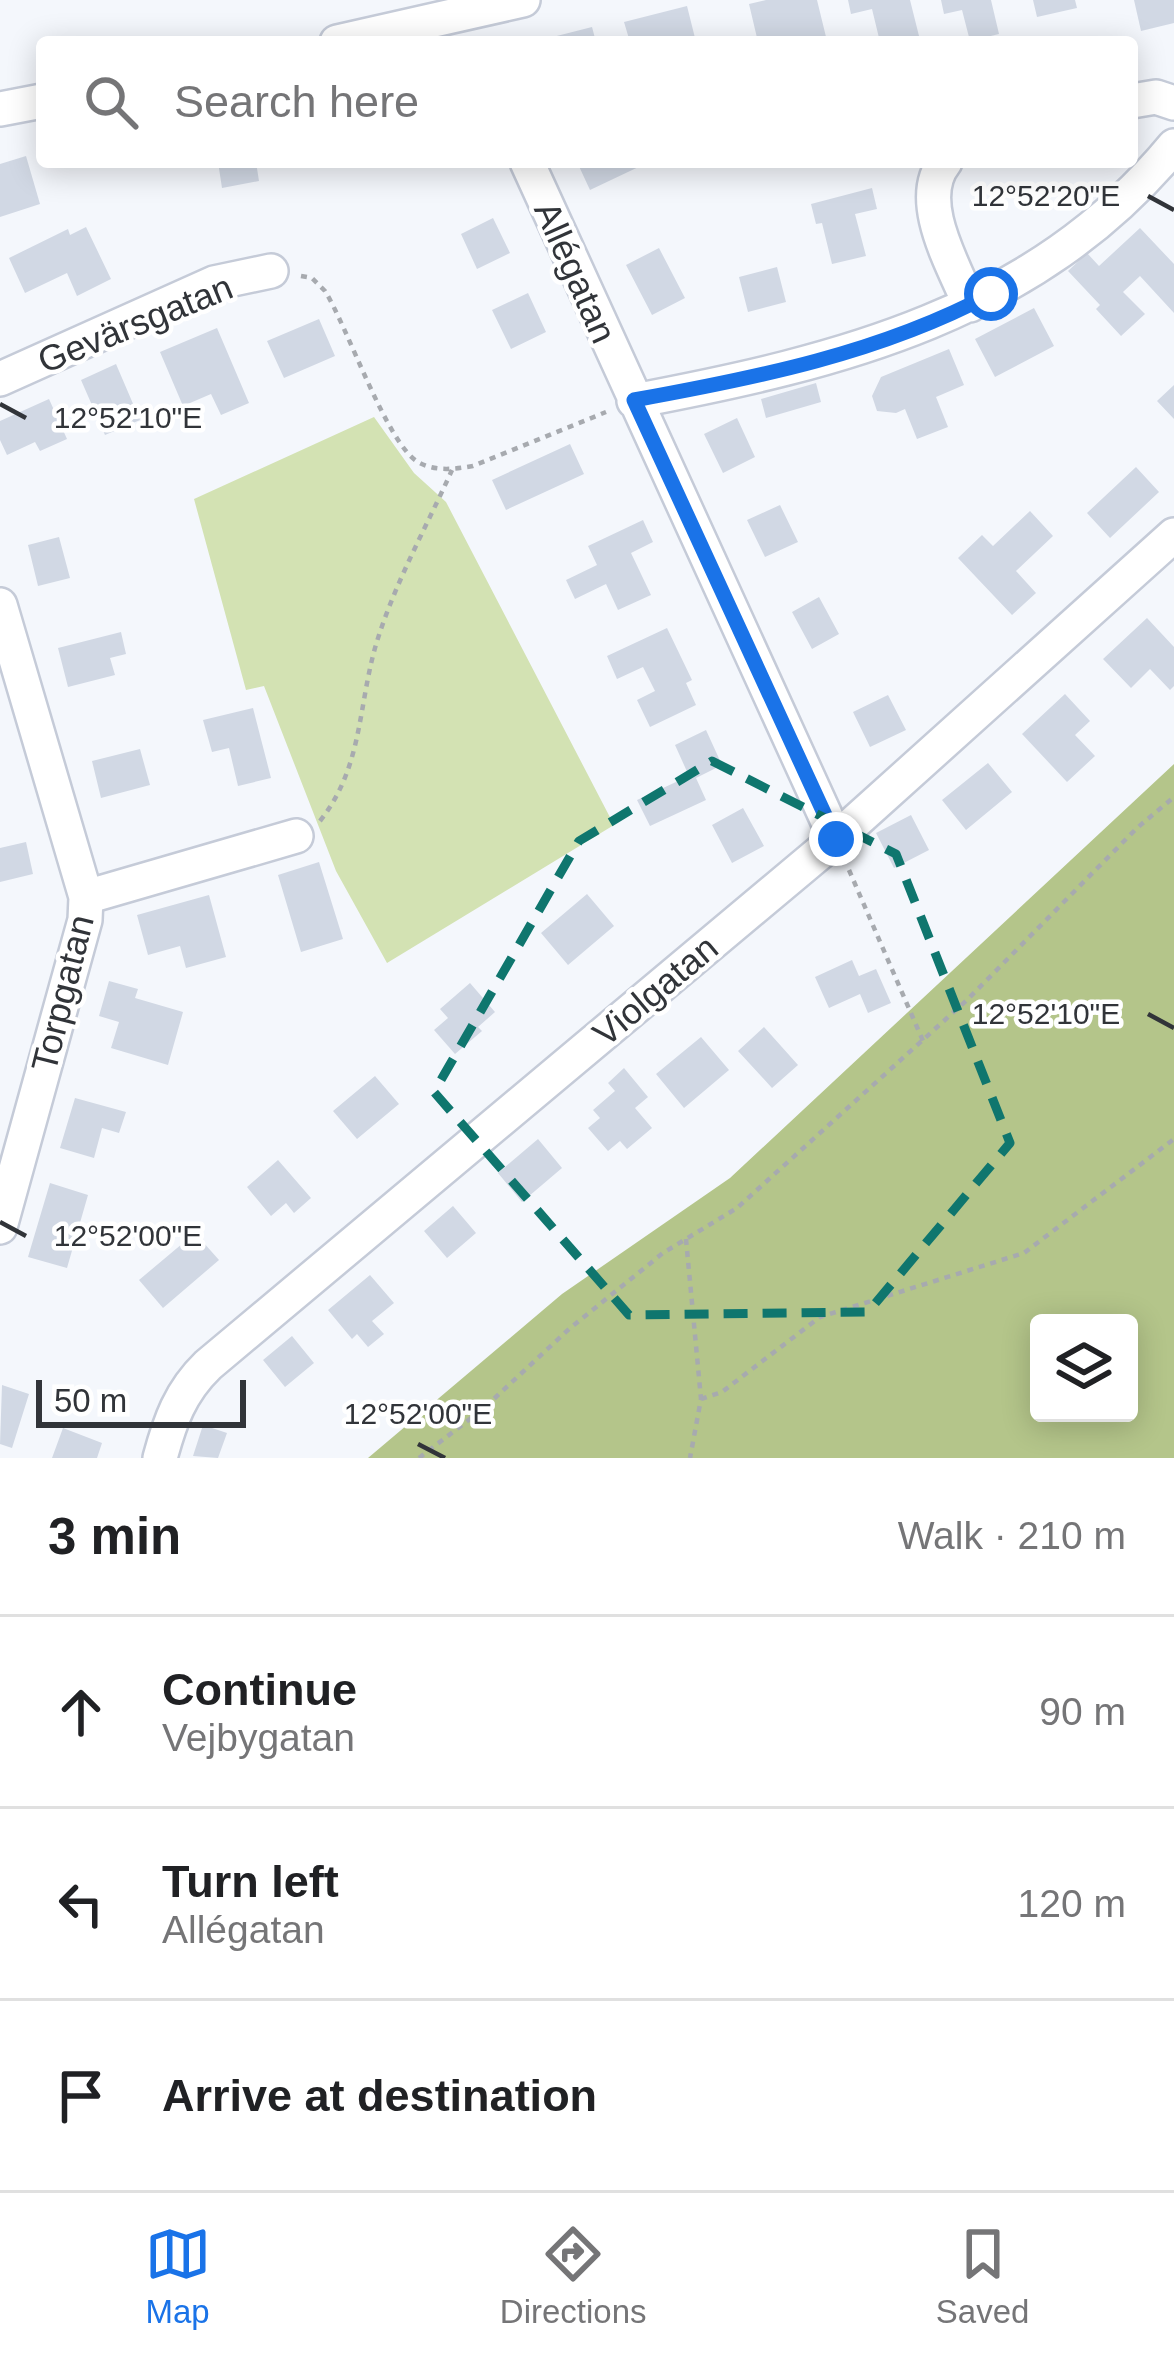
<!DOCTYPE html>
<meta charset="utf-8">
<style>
:root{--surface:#fff;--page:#f2f2f2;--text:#202124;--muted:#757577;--line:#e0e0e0;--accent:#1a73e8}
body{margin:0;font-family:Arial,sans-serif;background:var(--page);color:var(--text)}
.controls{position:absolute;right:36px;bottom:36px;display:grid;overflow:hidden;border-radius:12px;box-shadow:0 6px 30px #0003}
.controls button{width:108px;height:108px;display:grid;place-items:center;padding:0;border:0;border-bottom:3px solid var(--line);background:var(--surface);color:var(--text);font:60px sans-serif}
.scale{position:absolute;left:36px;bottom:30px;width:210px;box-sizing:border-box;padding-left:12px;border:6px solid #313439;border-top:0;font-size:33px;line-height:42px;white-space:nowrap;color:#313439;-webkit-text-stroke:9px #fff;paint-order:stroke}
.stop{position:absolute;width:36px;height:36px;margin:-27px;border:9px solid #1a73e8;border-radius:50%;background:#fff}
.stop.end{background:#1a73e8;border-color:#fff;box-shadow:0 3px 12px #0008}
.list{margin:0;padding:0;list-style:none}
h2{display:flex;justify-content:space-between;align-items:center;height:156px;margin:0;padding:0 48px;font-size:51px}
h2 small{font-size:39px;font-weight:400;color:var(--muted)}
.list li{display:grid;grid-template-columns:78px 1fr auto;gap:36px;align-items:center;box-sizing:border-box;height:192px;padding:0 48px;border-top:3px solid var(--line)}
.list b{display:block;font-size:45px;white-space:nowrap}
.list p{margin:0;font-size:39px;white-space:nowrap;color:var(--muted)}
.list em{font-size:39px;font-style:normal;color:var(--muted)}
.icon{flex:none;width:66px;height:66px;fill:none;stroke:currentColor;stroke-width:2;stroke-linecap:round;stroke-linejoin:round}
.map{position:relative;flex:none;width:1174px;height:1458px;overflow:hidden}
.search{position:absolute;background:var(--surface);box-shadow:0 6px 30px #0003;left:36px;right:36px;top:36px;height:132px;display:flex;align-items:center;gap:30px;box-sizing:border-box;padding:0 42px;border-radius:12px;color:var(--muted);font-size:45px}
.sheet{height:732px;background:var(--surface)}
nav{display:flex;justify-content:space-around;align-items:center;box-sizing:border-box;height:168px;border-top:3px solid var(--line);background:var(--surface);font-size:33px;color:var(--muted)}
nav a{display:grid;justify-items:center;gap:6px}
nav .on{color:var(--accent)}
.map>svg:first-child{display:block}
</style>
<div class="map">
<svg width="1174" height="1458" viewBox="0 0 1174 1458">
<rect width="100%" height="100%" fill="#f4f7fc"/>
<!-- green -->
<path fill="#d3e2b3" d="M 374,417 L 414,473 L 446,502 L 614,825 L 387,963 L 336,871 L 264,686 L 246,690 L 194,499 Z"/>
<!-- forest -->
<path fill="#b4c58a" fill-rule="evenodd" d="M 1174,764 L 1174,1458 L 368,1458 L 562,1294 L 730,1178 ZM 1039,1323 L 1129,1323 L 1129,1413 L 1039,1413 Z"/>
<!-- building -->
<path fill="#d1d8e4" d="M 766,0 L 817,0 L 827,41 L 758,42 L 749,4 Z
M 848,0 L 910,0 L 920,40 L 880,42 L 872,9 L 851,14 Z
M 941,0 L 991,0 L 999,34 L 970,41 L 962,10 L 944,14 Z
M 1033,0 L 1075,0 L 1077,8 L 1037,17 Z
M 1134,0 L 1174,0 L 1174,23 L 1141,31 Z
M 687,6 L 696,42 L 630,42 L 624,22 Z
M 592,27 L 596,42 L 541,42 L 541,40 Z
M 26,156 L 40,204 L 0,217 L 0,164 Z
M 218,162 L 256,162 L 259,181 L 222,188 Z
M 577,162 L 649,162 L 590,190 Z
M 872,188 L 877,209 L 855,214 L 866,256 L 832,264 L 822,223 L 816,224 L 811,204 Z
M 493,218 L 510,253 L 477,269 L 461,234 Z
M 86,227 L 111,279 L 77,296 L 67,273 L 25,293 L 9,258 L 68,229 L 70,235 Z
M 1140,228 L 1174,264 L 1174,313 L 1140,276 L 1123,292 L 1145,314 L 1121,336 L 1096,309 L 1100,305 L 1068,271 L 1087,253 L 1099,266 Z
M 659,248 L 685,298 L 652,315 L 626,265 Z
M 777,267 L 786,302 L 748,312 L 739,277 Z
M 528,293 L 546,332 L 511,349 L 492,310 Z
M 1034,308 L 1054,346 L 995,377 L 975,339 Z
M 319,319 L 335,356 L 284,378 L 267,341 Z
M 217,328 L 249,403 L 221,415 L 211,394 L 183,406 L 160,352 Z
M 949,349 L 964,385 L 936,397 L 948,427 L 917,439 L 905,409 L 896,413 L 877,411 L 872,396 L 881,377 Z
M 116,364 L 140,420 L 105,435 L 81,380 Z
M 816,383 L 821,402 L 766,418 L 761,399 Z
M 1174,385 L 1174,419 L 1157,401 Z
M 49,399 L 67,439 L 40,451 L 35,442 L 7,455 L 0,440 L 0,421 Z
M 737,418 L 755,457 L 723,473 L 704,434 Z
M 570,444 L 584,474 L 506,510 L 492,480 Z
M 1136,467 L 1159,492 L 1110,538 L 1087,513 Z
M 780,505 L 798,542 L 765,557 L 747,520 Z
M 1030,511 L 1053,536 L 1016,571 L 1036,593 L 1012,615 L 958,558 L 982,535 L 993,546 Z
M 643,520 L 653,542 L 631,553 L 651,595 L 618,610 L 606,584 L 575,599 L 566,580 L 597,565 L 588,546 Z
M 59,537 L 70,578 L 38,586 L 28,545 Z
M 819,597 L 839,634 L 812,649 L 792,612 Z
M 1147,618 L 1174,647 L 1174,686 L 1170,690 L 1150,669 L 1131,688 L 1103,659 Z
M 667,628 L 692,680 L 686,683 L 696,705 L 650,727 L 637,700 L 655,691 L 643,667 L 617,679 L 607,656 Z
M 121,632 L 126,654 L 110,658 L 115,675 L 68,687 L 58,648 Z
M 1065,694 L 1090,721 L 1075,735 L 1095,756 L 1067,782 L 1022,734 Z
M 888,695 L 906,730 L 870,747 L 853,712 Z
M 253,708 L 271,778 L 238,786 L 229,748 L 212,752 L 203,720 Z
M 706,730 L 722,765 L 696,778 L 706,800 L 650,826 L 637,800 L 689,776 L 675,745 Z
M 140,749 L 150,785 L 101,798 L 92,761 Z
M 988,763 L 1012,792 L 966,830 L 942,800 Z
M 743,808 L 764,846 L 732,863 L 712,825 Z
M 911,815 L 929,850 L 894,868 L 876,833 Z
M 26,842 L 33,874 L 0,882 L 0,848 Z
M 319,862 L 343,939 L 301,952 L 278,875 Z
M 587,894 L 614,926 L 568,965 L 541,933 Z
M 209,895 L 226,957 L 186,968 L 180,946 L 148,955 L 137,915 Z
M 852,960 L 859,976 L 876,969 L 891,1003 L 868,1013 L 860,994 L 829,1008 L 815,977 Z
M 109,981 L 138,989 L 135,998 L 183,1012 L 168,1065 L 111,1048 L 119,1022 L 99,1016 Z
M 470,983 L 495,1012 L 478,1027 L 482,1031 L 455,1054 L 434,1030 L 448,1018 L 440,1009 Z
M 764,1027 L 798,1065 L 772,1088 L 738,1051 Z
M 701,1037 L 729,1070 L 684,1108 L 656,1074 Z
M 624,1068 L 648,1097 L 635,1108 L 652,1128 L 627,1149 L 620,1141 L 608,1151 L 588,1128 L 600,1118 L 593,1110 L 615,1091 L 608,1083 Z
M 375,1076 L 399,1104 L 357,1139 L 333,1111 Z
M 75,1098 L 126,1112 L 119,1133 L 102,1128 L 94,1158 L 60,1148 Z
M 538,1139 L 562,1168 L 522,1202 L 498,1173 Z
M 278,1160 L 311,1198 L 294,1213 L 286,1203 L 271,1216 L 247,1187 Z
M 50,1183 L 88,1195 L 67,1268 L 28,1257 Z
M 453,1206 L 476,1233 L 447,1258 L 424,1231 Z
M 195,1233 L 219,1260 L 163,1308 L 139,1280 Z
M 370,1275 L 394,1303 L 372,1321 L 384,1334 L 368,1347 L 357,1334 L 352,1339 L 328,1310 Z
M 292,1336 L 314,1363 L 285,1387 L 263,1360 Z
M 2,1385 L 29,1394 L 12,1448 L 0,1444 Z
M 203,1425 L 227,1433 L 218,1458 L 193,1456 Z
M 63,1428 L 102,1443 L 97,1458 L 52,1458 Z"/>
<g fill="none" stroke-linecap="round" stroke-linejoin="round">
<defs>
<path id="street" d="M 337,42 L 523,0
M 1132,101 L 1156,97 L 1174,103
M 0,109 L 42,101
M 527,162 L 836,839
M 945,162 C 914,200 954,266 970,305
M 0,379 L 214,283 L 271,271
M 634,401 C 840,362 1035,314 1174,146
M 0,605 L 86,897 L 85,920 L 0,1227
M 86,897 L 296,836
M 160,1458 C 170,1421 180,1392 208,1365 L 836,839 L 1174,535"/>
</defs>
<!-- street casing -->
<use href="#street" stroke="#c5cbd8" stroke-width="38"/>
<!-- path -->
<path stroke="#a7aaaf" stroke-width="4.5" stroke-dasharray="6 6" stroke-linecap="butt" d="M 301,276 L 312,278 L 325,291 C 348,328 387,444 418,462 C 436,472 454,469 473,466 L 606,412
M 320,821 C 362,768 358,709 375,648 C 393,586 426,528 452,470
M 849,870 L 923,1041
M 686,1239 L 701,1399 L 690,1458
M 701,1399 L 722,1392 L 820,1317 L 1024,1253 L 1174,1139
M 419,1458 L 483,1409 L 569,1329 L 663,1253 L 737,1208 L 967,1000 L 1137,828 L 1174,797"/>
<!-- street -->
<use href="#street" stroke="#fff" stroke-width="33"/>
</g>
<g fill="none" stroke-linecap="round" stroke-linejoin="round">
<!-- route -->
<path stroke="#1a73e8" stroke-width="15" d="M 836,839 L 634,400 C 756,378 880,353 991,294"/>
</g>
<!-- marked area -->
<path fill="none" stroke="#0f766e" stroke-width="9" stroke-dasharray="24 15" stroke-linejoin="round" d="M 712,761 L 896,854 L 1010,1143 L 868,1312 L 629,1315 L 434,1092 L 579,841 Z"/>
<!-- ticks -->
<path fill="none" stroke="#313439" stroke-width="4.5" d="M 1148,196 L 1174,210M 0,404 L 26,418M 1148,1014 L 1174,1028M 0,1222 L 26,1236M 418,1444 L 445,1458"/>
<g text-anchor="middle" stroke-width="9" stroke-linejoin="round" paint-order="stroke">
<!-- street labels -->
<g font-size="36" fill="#313439" stroke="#fff">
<text transform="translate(576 272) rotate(66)" y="13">Allégatan</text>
<text transform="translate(135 323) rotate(-22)" y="13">Gevärsgatan</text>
<text transform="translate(655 990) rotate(-40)" y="13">Violgatan</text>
<text transform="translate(62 993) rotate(-76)" y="13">Torpgatan</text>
</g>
</g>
<g font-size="30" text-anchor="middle" fill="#313439" stroke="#fff" stroke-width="9" stroke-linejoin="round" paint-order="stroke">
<text x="1046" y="206">12°52'20"E</text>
<text x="128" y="428">12°52'10"E</text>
<text x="1046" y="1024">12°52'10"E</text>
<text x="128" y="1246">12°52'00"E</text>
<text x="418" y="1424">12°52'00"E</text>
</g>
</svg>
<div class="controls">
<button><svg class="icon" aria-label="layers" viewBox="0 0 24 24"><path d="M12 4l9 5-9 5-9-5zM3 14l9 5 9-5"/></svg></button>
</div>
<div class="scale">50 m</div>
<div class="stop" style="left:991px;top:294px"></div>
<div class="stop end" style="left:836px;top:839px"></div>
<div class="search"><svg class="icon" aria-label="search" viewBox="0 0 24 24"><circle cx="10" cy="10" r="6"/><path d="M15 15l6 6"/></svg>Search here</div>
</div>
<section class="sheet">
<h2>3 min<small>Walk · 210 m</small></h2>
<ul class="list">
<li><svg class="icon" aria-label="ahead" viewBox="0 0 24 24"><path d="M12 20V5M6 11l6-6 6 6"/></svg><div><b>Continue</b><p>Vejbygatan</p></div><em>90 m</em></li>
<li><svg class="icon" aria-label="left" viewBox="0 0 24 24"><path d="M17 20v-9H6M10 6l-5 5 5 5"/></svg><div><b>Turn left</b><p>Allégatan</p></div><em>120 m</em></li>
<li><svg class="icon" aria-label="arrive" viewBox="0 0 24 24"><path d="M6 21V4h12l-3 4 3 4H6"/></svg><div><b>Arrive at destination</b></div></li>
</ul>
</section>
<nav>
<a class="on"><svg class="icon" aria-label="map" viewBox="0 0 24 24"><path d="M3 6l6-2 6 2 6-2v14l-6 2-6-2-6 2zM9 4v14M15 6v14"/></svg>Map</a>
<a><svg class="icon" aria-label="directions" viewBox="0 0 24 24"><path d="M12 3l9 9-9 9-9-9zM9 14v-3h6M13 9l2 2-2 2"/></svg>Directions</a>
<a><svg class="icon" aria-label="saved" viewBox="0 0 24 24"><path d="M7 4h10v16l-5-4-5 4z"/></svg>Saved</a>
</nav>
